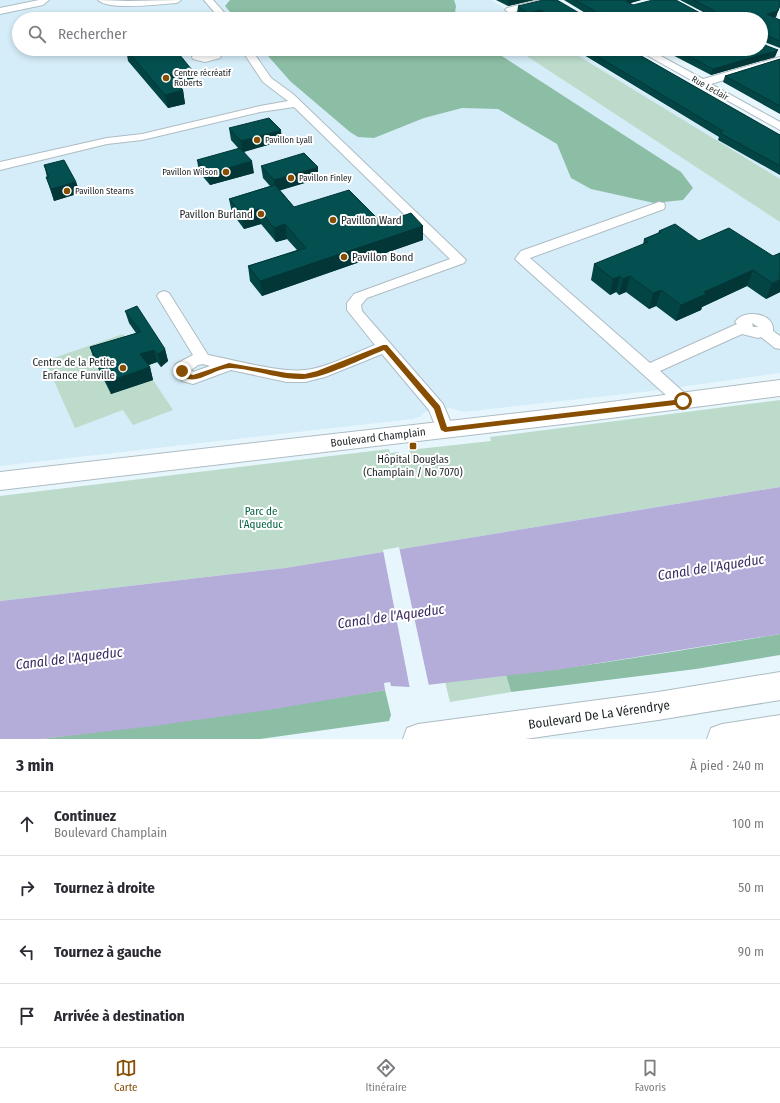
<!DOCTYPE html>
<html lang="fr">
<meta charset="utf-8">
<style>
:root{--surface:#fff;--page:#f2f2f3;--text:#2b2b33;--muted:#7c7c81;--line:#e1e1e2;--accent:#874e02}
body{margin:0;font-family:"Fira Sans Condensed",sans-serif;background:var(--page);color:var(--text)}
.stop{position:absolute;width:12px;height:12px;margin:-9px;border:3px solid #874e02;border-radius:50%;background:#fff}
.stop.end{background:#874e02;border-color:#fff;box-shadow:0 1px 4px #0008}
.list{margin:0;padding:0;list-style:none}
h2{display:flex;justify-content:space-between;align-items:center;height:52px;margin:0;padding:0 16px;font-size:17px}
h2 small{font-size:13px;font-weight:400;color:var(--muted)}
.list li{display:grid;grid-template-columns:26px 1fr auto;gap:12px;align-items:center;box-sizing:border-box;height:64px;padding:0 16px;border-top:1px solid var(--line)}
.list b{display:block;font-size:15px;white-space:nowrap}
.list p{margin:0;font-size:13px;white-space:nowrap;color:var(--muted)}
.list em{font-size:13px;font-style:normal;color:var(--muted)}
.icon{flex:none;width:22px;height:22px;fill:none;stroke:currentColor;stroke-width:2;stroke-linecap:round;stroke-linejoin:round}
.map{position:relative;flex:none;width:780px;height:739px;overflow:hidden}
.search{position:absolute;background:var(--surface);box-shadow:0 2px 6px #0003;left:12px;right:12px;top:12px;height:44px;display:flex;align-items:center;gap:10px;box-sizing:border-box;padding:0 14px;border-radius:22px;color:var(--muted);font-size:15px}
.sheet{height:308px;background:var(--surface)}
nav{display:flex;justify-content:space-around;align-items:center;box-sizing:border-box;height:56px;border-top:1px solid var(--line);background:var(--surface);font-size:11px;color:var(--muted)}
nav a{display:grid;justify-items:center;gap:2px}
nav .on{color:var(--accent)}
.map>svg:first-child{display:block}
</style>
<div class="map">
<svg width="780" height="739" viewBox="0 0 780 739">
<rect width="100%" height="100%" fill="#e7f6fd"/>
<!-- built -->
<path fill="#d5edf8" d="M 0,0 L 491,0 L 522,19 L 19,19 L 19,49 L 572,49 L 780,174 L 780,373 L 652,391 L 464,412 L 450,408 L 425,412 L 420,417 L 413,419 L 0,466 Z"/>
<!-- green -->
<path fill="#bcdbca" d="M 516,49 L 567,49 L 780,179 L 780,222 Z
M 123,334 L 132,348 L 94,360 L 111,394 L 153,380 L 173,410 L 133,425 L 123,410 L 75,428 L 45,361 Z
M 780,400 L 780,487 L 285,568 L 0,601 L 0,496 L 389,449 L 390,453 L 398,452 L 400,455 L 410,454 L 409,450 L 491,441 L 490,437 Z
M 506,675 L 511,692 L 450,702 L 445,682 Z"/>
<!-- forest -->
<path fill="#8bbea4" d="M 230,0 L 454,0 L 456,6 L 454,19 L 236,19 L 225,6 Z
M 262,49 L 491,49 L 681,172 L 693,188 L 683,200 L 654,203 L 591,189 L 571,178 L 557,144 L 498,109 L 462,108 L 424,118 L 374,138 L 358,137 L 350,132 L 290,81 Z
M 780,634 L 780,655 L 696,669 L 511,692 L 506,675 C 598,665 689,649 780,634 Z
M 385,690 L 391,715 L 389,721 L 260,739 L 41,739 C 156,725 271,709 385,690 Z"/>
<!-- water -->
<path fill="#b4acd9" d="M 780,487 L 780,634 L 556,670 L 410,687 L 391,686 L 390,682 L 384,683 L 385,690 L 275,709 L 154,726 L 41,739 L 0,739 L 0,601 L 285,568 Z"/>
<!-- pier -->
<path fill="#e7f6fd" d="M 399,547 L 429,686 L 410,689 L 383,550 Z"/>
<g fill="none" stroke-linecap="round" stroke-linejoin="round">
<defs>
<path id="minor" d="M 39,0 L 49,0 L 43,5 L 0,14 L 0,8 Z
M 98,0 L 128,1 L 181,0 L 177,3 C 161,4 109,11 98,0 Z
M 204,0 L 213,0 L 230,19 L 220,19 Z
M 540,0 L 555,0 L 554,2 L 510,13 L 505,10 L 507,8 Z
M 202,49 L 218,50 L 221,56 L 220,58 L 205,62 L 193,59 L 192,57 L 194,51 ZM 206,54 L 210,55 L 202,55 Z
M 241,49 L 251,49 L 271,78 L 293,94 L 466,260 L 464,263 L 367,298 L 361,305 L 362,311 L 443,404 L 454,430 L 451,435 L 445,436 L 439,435 L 429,410 L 382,354 L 325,377 L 305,382 L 287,382 L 231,370 L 193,384 L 182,381 L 174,371 L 176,364 L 193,355 L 157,296 L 159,293 L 164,291 L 169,293 L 208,355 C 235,360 280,373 305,370 C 326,368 355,353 375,345 L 347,310 L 347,303 L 354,294 L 450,259 L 294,107 L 260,112 L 142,140 L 107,144 L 0,170 L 0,162 L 107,138 L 142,134 L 260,106 L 288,101 L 263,82 ZM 203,364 L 210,366 L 193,372 L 191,370 L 198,365 Z
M 636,49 L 648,49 L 703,79 L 780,57 L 780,63 L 711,84 L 780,122 L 780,130 Z
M 659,202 L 664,203 L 665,206 L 664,209 L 530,258 L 650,363 L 737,324 L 735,322 C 744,308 775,313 773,331 L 780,336 L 780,349 L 775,348 L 761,337 L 758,338 L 742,334 L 660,371 L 689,397 L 691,401 L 689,405 L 683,407 L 677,405 L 515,259 L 521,251 ZM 752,323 L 758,327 L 753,327 Z"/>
<path id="major" d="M 780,380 L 780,396 L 580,422 L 0,490 L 0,472 L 580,406 Z
M 780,672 L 780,700 L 658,720 L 525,739 L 403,739 L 407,728 L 418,724 L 658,692 Z
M 780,715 L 780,739 L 707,739 L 711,728 L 722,724 Z"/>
</defs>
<!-- minor casing -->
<use href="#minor" stroke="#aebcc3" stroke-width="2"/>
<!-- major casing -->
<use href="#major" stroke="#aebcc3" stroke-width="2"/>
<!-- minor -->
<use href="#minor" fill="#fff" fill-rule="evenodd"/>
<!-- major -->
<use href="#major" fill="#fff" fill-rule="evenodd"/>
</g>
<!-- wall -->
<path fill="#034444" d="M 496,0 L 534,0 L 508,6 Z
M 564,0 L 641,0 L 629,3 L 633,5 L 702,14 L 707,14 L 680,0 L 780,0 L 776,17 L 774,18 L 780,20 L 780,48 L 762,41 L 762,44 L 775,57 L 711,75 L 661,49 L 761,49 L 761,19 L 544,19 L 540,17 L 530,19 L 527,19 L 517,13 L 518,6 L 581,14 L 587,14 Z
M 126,49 L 175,49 L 194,83 L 180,87 L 183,90 L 185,104 L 168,108 L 128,61 Z
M 574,49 L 629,49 L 780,135 L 780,175 L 718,140 L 719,137 Z
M 780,59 L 780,114 L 723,82 L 725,76 Z
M 229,128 L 282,141 L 244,152 L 254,173 L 210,185 L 199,172 L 197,160 L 239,149 L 231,140 Z
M 44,165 L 76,182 L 80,193 L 54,201 L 46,177 L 47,177 Z
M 261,166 L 318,179 L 280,190 L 294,207 L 382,223 L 423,226 L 423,240 L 262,296 L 250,281 L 248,266 L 297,250 L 287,239 L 276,242 L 261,224 L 244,229 L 232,213 L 229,199 L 270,186 L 263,178 Z
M 729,228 L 780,292 L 766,299 L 747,286 L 702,307 L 701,310 L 676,321 L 656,306 L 649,309 L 626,292 L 619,295 L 616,292 L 610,295 L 591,280 L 594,264 L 643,245 L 644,239 L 658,233 L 659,231 L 699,241 Z
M 125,311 L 165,349 L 168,361 L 161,367 L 157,362 L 148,365 L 150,367 L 153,380 L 111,394 L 94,360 L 90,347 L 136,333 L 129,323 Z"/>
<!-- shaded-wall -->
<path fill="#033737" d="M 509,0 L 534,0 L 508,6 Z
M 627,0 L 641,0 L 628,4 L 626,1 Z
M 780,6 L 776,17 L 765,20 L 767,14 Z
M 541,10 L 540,17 L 528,19 L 528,13 Z
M 778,50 L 775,57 L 711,75 L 713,69 Z
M 192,70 L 194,83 L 172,89 L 170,75 Z
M 183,90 L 185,104 L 168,108 L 165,95 Z
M 281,130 L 282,141 L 242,152 L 241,141 Z
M 252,161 L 254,173 L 210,185 L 208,174 Z
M 318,167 L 318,179 L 275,192 L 274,180 Z
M 76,182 L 80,193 L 54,201 L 51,189 Z
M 259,209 L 261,224 L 244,229 L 242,214 Z
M 285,224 L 287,239 L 276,242 L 274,228 Z
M 423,226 L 423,240 L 262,296 L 260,281 Z
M 753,270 L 747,286 L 702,307 L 701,310 L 676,321 L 681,305 L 704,292 Z
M 620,276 L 616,292 L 610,295 L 613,279 Z
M 630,276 L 626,292 L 619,295 L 623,279 Z
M 780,279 L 780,292 L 766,299 L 772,283 Z
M 661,290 L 656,306 L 649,309 L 653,293 Z
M 165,349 L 168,361 L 161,367 L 158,354 Z
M 154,350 L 157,362 L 144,367 L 140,354 Z
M 150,367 L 153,380 L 111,394 L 107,382 Z"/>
<!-- building -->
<path fill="#044f4f" stroke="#033737" d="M 543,0 L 557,0 L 581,14 L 595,14 L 595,11 L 575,0 L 627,0 L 626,1 L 633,5 L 653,0 L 676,0 L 702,14 L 716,14 L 715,11 L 693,0 L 780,0 L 780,5 L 778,11 L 767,14 L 780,20 L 780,41 L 763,34 L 762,44 L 778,50 L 713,69 L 675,49 L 761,49 L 761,19 L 555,19 L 541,10 L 528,13 L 518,6 Z
M 126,49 L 175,49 L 192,70 L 170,75 L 183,90 L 165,95 Z
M 585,49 L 629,49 L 780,135 L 780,166 L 720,133 L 723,131 Z
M 780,59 L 780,106 L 725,76 Z
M 269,118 L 281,130 L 241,141 L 229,128 Z
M 240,148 L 252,161 L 208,174 L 197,160 Z
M 304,153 L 318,167 L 274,180 L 261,166 Z
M 64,160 L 76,182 L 51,189 L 46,177 L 49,177 L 44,165 Z
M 275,185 L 294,207 L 349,190 L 382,223 L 411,213 L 423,226 L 260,281 L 248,266 L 306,248 L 285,224 L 274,228 L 259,209 L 242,214 L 229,199 Z
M 675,224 L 699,241 L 729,228 L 773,256 L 780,253 L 780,279 L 772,283 L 753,270 L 704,292 L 706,294 L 681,305 L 661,290 L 653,293 L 630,276 L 623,279 L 620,276 L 613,279 L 594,264 L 648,242 L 644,239 L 661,232 L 659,231 Z
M 137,306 L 165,349 L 158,354 L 154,350 L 140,354 L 150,367 L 107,382 L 90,347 L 141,332 L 125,311 Z"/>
<!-- route -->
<path fill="#874e02" d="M 383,345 L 387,345 L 440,406 L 447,427 L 683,399 L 686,401 L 683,404 L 445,432 L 441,430 L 434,409 L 384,350 C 364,358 324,378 303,379 C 279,380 255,369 231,368 C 214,367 191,392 178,371 L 182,369 L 186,373 L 193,375 L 229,363 L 287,373 L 305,374 L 317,371 Z"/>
<!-- markers -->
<g fill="#874e02" stroke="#fff" stroke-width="1.5">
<circle cx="166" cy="78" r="4"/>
<circle cx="257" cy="140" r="4"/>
<circle cx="226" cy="172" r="4"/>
<circle cx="291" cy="178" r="4"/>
<circle cx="67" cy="191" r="4"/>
<circle cx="261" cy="214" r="4"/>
<circle cx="333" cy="220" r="4"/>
<circle cx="344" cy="257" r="4"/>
<circle cx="123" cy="368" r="4"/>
<rect x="409" y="442" width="8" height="8" rx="2"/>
</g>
<g text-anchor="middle" stroke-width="4" stroke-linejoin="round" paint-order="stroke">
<!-- far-poi labels -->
<g font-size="9" fill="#1e2426" stroke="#fff" text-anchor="start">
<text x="174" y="76">Centre récréatif<tspan x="174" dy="10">Roberts</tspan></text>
<text x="265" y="143">Pavillon Lyall</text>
<text x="218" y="175" text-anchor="end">Pavillon Wilson</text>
<text x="299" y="181">Pavillon Finley</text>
<text x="75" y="194">Pavillon Stearns</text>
</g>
<!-- far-street labels -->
<g font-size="9" fill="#1e2426" stroke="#fff">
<text transform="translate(710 88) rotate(29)" y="3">Rue Leclair</text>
</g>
<!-- poi labels -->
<g font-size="11" fill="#1e2426" stroke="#fff" text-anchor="end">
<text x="253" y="218">Pavillon Burland</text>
<text x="341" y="224" text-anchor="start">Pavillon Ward</text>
<text x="352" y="261" text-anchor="start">Pavillon Bond</text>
<text x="115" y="366">Centre de la Petite<tspan x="115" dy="13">Enfance Funville</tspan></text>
<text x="413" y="463" text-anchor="middle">Hôpital Douglas<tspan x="413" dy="13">(Champlain / No 7070)</tspan></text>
</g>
<!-- street labels -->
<g font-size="11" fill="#1e2426" stroke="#fff">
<text transform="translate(378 437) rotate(-7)" y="4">Boulevard Champlain</text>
</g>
<!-- park labels -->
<g font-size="11" fill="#056343" stroke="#fff">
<text x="261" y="515">Parc de<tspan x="261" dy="13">l'Aqueduc</tspan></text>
</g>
<!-- near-street labels -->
<g font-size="13" fill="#1e2426" stroke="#fff">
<text transform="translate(599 714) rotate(-8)" y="5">Boulevard De La Vérendrye</text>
</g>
<!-- near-water labels -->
<g font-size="14" font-style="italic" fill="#3b2b63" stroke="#fff">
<text transform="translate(711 567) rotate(-9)" y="5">Canal de l'Aqueduc</text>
<text transform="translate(391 616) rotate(-8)" y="5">Canal de l'Aqueduc</text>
<text transform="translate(69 658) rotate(-7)" y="5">Canal de l'Aqueduc</text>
</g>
</g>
</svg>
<div class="stop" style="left:683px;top:401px"></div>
<div class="stop end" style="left:182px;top:371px"></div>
<div class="search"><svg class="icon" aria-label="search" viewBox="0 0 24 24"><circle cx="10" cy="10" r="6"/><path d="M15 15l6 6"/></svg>Rechercher</div>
</div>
<section class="sheet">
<h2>3 min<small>À pied · 240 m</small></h2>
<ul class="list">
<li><svg class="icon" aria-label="ahead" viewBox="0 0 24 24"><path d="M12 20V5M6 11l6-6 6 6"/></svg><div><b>Continuez</b><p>Boulevard Champlain</p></div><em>100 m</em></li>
<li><svg class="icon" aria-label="right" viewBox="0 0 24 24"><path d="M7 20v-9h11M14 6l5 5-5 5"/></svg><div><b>Tournez à droite</b></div><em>50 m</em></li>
<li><svg class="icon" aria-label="left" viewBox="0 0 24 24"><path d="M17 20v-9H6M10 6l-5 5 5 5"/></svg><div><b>Tournez à gauche</b></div><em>90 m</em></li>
<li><svg class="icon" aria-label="arrive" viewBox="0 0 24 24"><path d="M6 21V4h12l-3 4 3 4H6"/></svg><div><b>Arrivée à destination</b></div></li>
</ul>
</section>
<nav>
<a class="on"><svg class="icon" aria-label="map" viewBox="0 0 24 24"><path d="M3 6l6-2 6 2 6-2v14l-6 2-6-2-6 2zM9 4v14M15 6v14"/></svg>Carte</a>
<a><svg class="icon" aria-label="directions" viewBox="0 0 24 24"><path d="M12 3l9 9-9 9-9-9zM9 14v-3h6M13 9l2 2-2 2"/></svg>Itinéraire</a>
<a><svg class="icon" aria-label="saved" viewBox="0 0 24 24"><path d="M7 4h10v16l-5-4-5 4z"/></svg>Favoris</a>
</nav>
